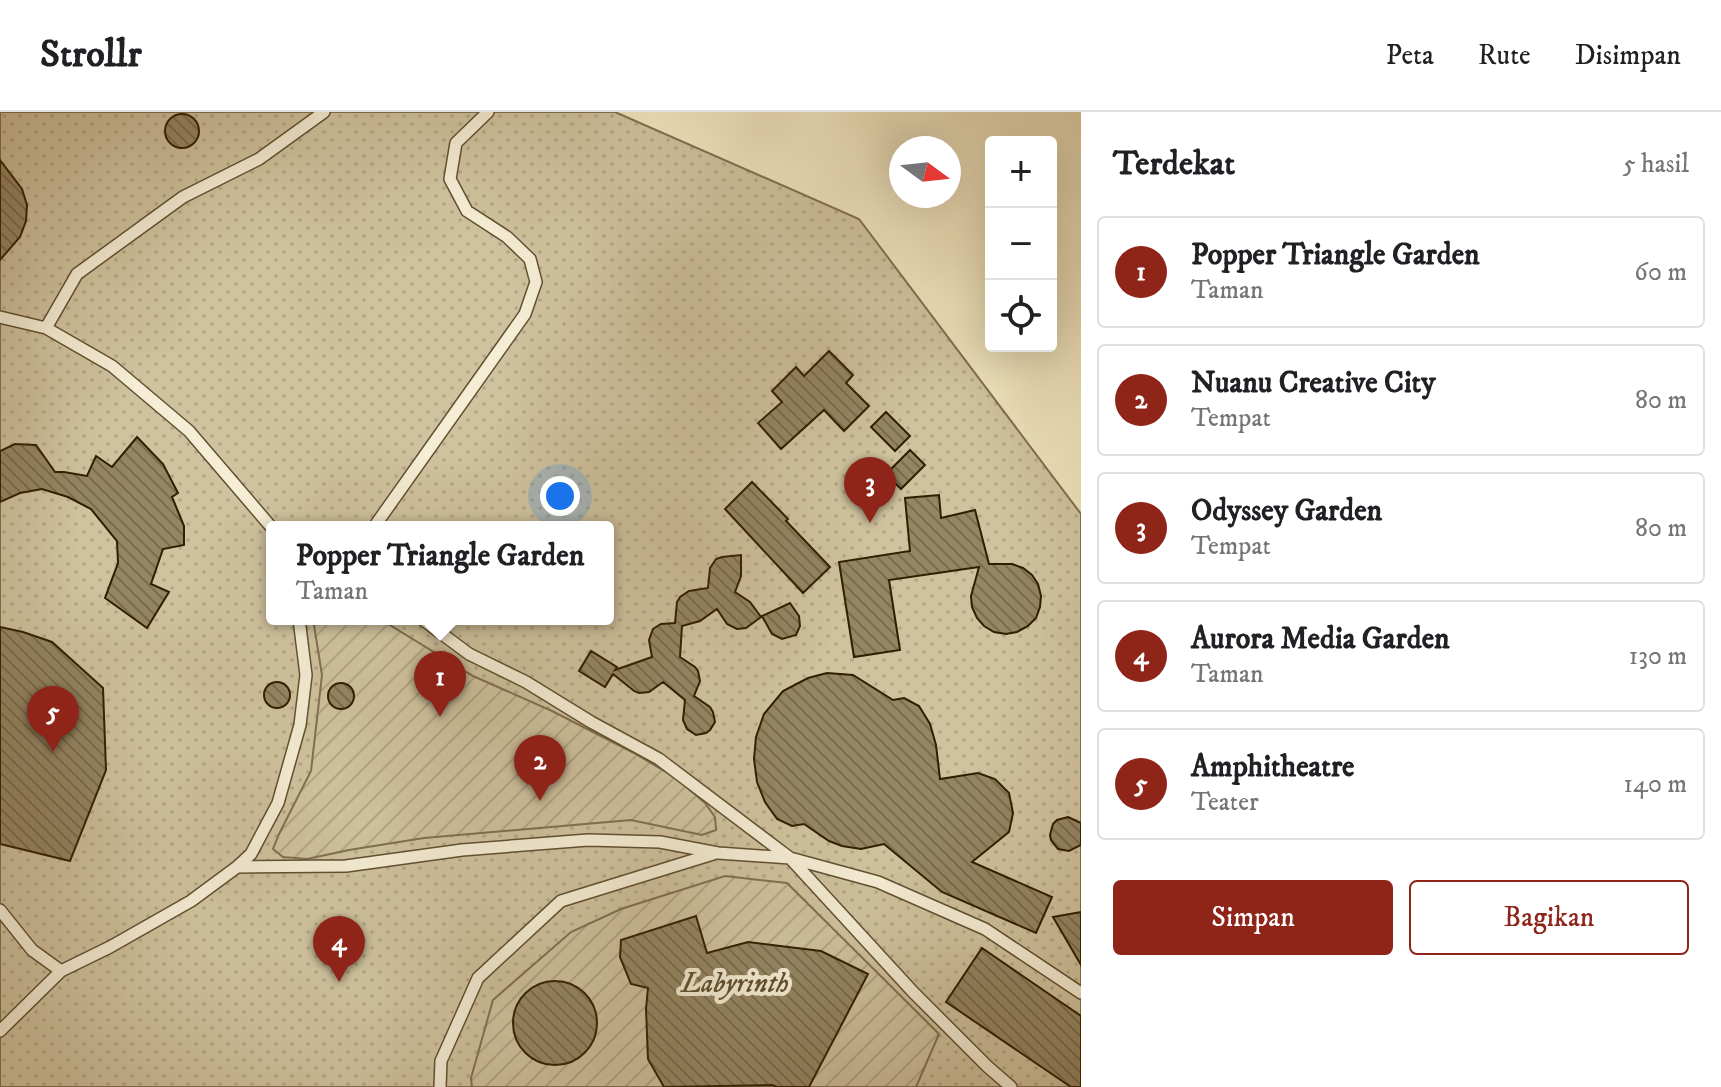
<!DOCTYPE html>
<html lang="id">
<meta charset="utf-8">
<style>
:root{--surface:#fff;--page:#f6f6f6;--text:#202124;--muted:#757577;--line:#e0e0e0;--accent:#8f2418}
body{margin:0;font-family:"IM FELL DW Pica",serif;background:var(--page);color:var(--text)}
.controls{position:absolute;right:24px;top:24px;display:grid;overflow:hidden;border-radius:8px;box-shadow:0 8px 32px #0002}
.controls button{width:72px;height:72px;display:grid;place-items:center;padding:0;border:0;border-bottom:2px solid var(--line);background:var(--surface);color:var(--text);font:40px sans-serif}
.compass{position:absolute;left:889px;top:24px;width:72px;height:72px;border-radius:50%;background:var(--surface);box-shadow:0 8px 32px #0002;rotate:105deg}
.you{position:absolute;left:560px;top:384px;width:28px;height:28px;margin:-20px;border:6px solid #fff;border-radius:50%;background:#1a73e8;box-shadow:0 0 0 12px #1a73e833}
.badge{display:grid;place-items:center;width:52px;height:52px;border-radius:50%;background:var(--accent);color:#fff;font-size:26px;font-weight:700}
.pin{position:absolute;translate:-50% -66px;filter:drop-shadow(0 2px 4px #0008)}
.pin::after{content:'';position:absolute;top:42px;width:28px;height:24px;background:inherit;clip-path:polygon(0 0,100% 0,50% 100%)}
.popup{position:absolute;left:266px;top:409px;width:348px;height:104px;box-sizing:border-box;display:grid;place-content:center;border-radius:8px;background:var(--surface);filter:drop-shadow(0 2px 6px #0005);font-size:26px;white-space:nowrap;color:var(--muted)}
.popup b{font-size:30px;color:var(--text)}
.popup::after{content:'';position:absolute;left:50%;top:100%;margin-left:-16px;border:16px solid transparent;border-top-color:var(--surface)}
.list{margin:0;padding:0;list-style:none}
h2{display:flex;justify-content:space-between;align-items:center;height:104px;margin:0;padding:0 32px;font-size:34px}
h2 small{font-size:26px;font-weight:400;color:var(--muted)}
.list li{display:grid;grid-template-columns:52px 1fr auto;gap:24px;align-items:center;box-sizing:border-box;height:112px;margin:0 16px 16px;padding:0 16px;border:2px solid var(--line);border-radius:8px}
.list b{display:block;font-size:30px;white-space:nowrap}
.list p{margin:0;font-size:26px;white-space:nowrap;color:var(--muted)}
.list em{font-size:26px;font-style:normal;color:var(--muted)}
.actions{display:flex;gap:16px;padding:24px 32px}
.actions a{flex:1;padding:18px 0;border:2px solid var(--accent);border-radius:8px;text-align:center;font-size:28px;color:var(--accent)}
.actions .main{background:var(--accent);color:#fff}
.icon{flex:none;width:44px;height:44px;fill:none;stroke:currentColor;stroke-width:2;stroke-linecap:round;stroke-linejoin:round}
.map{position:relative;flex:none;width:1081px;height:975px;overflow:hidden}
header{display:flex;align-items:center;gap:48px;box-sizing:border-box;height:112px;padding:0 40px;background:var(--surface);border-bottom:2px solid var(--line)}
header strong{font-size:38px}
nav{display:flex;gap:44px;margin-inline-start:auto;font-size:28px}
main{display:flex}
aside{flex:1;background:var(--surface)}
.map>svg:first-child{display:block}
</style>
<header>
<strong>Strollr</strong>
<nav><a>Peta</a><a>Rute</a><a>Disimpan</a></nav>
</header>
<main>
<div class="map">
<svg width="1081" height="975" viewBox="0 0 1081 975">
<defs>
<pattern id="park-dots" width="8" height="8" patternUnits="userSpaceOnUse" patternTransform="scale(2)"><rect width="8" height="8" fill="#cfc29e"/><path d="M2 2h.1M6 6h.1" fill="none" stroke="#b2a686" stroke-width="1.8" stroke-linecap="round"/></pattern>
<pattern id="garden-furrows" width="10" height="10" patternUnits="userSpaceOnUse" patternTransform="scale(2)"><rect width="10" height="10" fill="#cfc29e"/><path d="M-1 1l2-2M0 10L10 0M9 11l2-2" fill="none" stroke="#b2a686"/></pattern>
<pattern id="building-back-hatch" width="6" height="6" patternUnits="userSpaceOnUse" patternTransform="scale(2)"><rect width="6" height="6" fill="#948563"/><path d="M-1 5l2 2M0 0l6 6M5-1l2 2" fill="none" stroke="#796c4f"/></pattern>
</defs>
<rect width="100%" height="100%" fill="#efe4be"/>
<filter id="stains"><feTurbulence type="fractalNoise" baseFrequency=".0025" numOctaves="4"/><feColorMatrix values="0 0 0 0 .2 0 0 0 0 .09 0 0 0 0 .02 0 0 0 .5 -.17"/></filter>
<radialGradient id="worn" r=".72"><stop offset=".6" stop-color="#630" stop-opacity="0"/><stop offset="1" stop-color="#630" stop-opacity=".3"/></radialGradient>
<!-- park -->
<path fill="url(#park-dots)" stroke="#807050" stroke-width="2" fill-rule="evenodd" d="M 0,0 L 615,0 L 859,107 L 1081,402 L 1081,975 L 0,975 ZM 272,415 L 608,415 L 608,507 L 272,507 Z"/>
<!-- garden -->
<path fill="url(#garden-furrows)" stroke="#807050" stroke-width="2" d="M 313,507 L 380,507 L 473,564 L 552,599 L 634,641 L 676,666 L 705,691 L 715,705 L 716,718 L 702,723 L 631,708 L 424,726 L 349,738 L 307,747 L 283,745 L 273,737 L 279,722 L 311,659 L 322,563 Z
M 725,764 L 787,771 L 939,922 L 916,975 L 472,975 L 471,966 L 493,888 L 571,820 L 621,797 Z"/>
<!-- building -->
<path fill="url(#building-back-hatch)" stroke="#311e01" stroke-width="2" d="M165 19a17 17 0 1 1 34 0a17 17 0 1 1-34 0Z
M 0,48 L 22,77 L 27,93 L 26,109 L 20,125 L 0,148 Z
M 829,239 L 853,263 L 846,271 L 869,294 L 844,319 L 824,298 L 781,337 L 758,311 L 782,290 L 772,279 L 796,255 L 804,264 Z
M 886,300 L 910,324 L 895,339 L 871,315 Z
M 137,325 L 163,352 L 178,381 L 172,385 L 184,414 L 184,433 L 163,437 L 151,472 L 169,480 L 147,516 L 105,486 L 118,451 L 117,429 L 91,397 L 68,385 L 42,377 L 20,381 L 0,390 L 0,339 L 15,332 L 36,333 L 55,360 L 64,360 L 87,364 L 96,344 L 112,355 Z
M 910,338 L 925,353 L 901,377 L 886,362 Z
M 752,370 L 788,407 L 786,409 L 830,455 L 803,481 L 725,397 Z
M 939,383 L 941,406 L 975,398 L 989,452 L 1012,452 L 1023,456 L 1032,463 L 1038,472 L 1041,484 L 1040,495 L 1036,506 L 1028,514 L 1017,520 L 1006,522 L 994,520 L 984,514 L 977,506 L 972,495 L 971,484 L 979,455 L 889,468 L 900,538 L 854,545 L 839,450 L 910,439 L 905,386 Z
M 741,443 L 741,464 L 735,480 L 750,490 L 761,505 L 746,516 L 737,517 L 727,512 L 717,497 L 700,509 L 682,514 L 680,545 L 695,555 L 698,559 L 700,569 L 694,584 L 710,595 L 713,600 L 715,610 L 710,618 L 706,621 L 696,623 L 687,617 L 683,608 L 685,588 L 663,570 L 649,580 L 639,581 L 634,579 L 613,562 L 605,575 L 579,559 L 591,539 L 617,555 L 615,558 L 652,545 L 649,528 L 653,517 L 661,512 L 675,511 L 677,490 L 680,485 L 689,479 L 708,476 L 710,456 L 716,447 L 722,445 Z
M 790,491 L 799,504 L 800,514 L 796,523 L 782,527 L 772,522 L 762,504 Z
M 0,515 L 23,520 L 52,530 L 103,576 L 106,658 L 70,749 L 0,732 Z
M 827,561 L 853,563 L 893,588 L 904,586 L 919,594 L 930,612 L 936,633 L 940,667 L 978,661 L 995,667 L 1009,681 L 1013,701 L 1009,720 L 972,750 L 1052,785 L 1036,821 L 942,780 L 884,732 L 861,737 L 842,734 L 829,729 L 804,712 L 792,714 L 777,707 L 765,690 L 757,670 L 754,647 L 756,625 L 764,602 L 783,579 L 808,566 Z
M264 583a13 13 0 1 1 26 0a13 13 0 1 1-26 0Z
M328 584a13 13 0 1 1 26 0a13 13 0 1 1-26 0Z
M 1068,705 L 1081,711 L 1081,733 L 1069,739 L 1058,737 L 1051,728 L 1050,723 L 1053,712 L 1057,708 Z
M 1081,800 L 1081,853 L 1053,805 Z
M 696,804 L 707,841 L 748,830 L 821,839 L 868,862 L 809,975 L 777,975 L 772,973 L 664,975 L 648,947 L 646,897 L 648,876 L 631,872 L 620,845 L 621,828 Z
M 982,836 L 1081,904 L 1081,975 L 1071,975 L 946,890 Z
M513 911a42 42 0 1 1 84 0a42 42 0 1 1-84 0Z"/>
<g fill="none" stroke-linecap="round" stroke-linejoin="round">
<defs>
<path id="service" d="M 0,205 L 46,216 L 112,254 L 189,319 L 272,416
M 46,216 L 77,162 L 183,85 L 259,47 L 324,0
M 374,415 L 525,202 L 536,170 L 530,147 L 507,125 L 467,99 L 450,67 L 456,31 L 488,0
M 422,507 L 469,542 L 526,570 L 591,610 L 659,647 L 790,746 L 913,880 L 988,955 L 1011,975
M 237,755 L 346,754 L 462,738 L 588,728 L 660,730 L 718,741 L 790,746 L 878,770 L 985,817 L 1081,881
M 0,798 L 32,838 L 61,859
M 0,919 L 61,859 L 110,835 L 191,789 L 237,755 L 251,742 L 278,691 L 300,613 L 306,563 L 299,507
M 440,975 L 441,949 L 478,866 L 561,789 L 713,742"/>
</defs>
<!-- service casing -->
<use href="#service" stroke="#605030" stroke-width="14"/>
<!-- service -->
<use href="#service" stroke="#f5edd5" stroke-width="11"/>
</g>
<g text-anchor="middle" stroke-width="8" stroke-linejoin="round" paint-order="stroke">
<!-- park labels -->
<g font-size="28" font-style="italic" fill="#604f30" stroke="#f5edd5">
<text x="735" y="880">Labyrinth</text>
</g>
</g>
<rect width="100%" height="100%" filter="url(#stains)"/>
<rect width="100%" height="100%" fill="url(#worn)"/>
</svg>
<div class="controls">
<button>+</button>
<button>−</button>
<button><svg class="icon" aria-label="locate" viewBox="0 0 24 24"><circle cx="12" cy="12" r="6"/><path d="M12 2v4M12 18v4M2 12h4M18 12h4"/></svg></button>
</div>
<svg class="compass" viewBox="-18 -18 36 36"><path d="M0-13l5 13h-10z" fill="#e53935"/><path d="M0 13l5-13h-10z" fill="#757577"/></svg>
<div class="you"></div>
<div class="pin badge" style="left:440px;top:605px">1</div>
<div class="popup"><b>Popper Triangle Garden</b>Taman</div>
<div class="pin badge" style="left:540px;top:689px">2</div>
<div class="pin badge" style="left:870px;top:411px">3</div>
<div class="pin badge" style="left:339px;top:870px">4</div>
<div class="pin badge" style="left:53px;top:640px">5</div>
</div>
<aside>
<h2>Terdekat<small>5 hasil</small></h2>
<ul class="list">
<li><span class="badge">1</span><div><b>Popper Triangle Garden</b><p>Taman</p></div><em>60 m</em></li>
<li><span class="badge">2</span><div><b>Nuanu Creative City</b><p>Tempat</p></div><em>80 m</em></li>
<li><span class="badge">3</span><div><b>Odyssey Garden</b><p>Tempat</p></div><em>80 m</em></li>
<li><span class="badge">4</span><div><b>Aurora Media Garden</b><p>Taman</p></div><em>130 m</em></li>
<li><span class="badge">5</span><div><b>Amphitheatre</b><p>Teater</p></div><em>140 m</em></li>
</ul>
<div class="actions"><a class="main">Simpan</a><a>Bagikan</a></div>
</aside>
</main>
